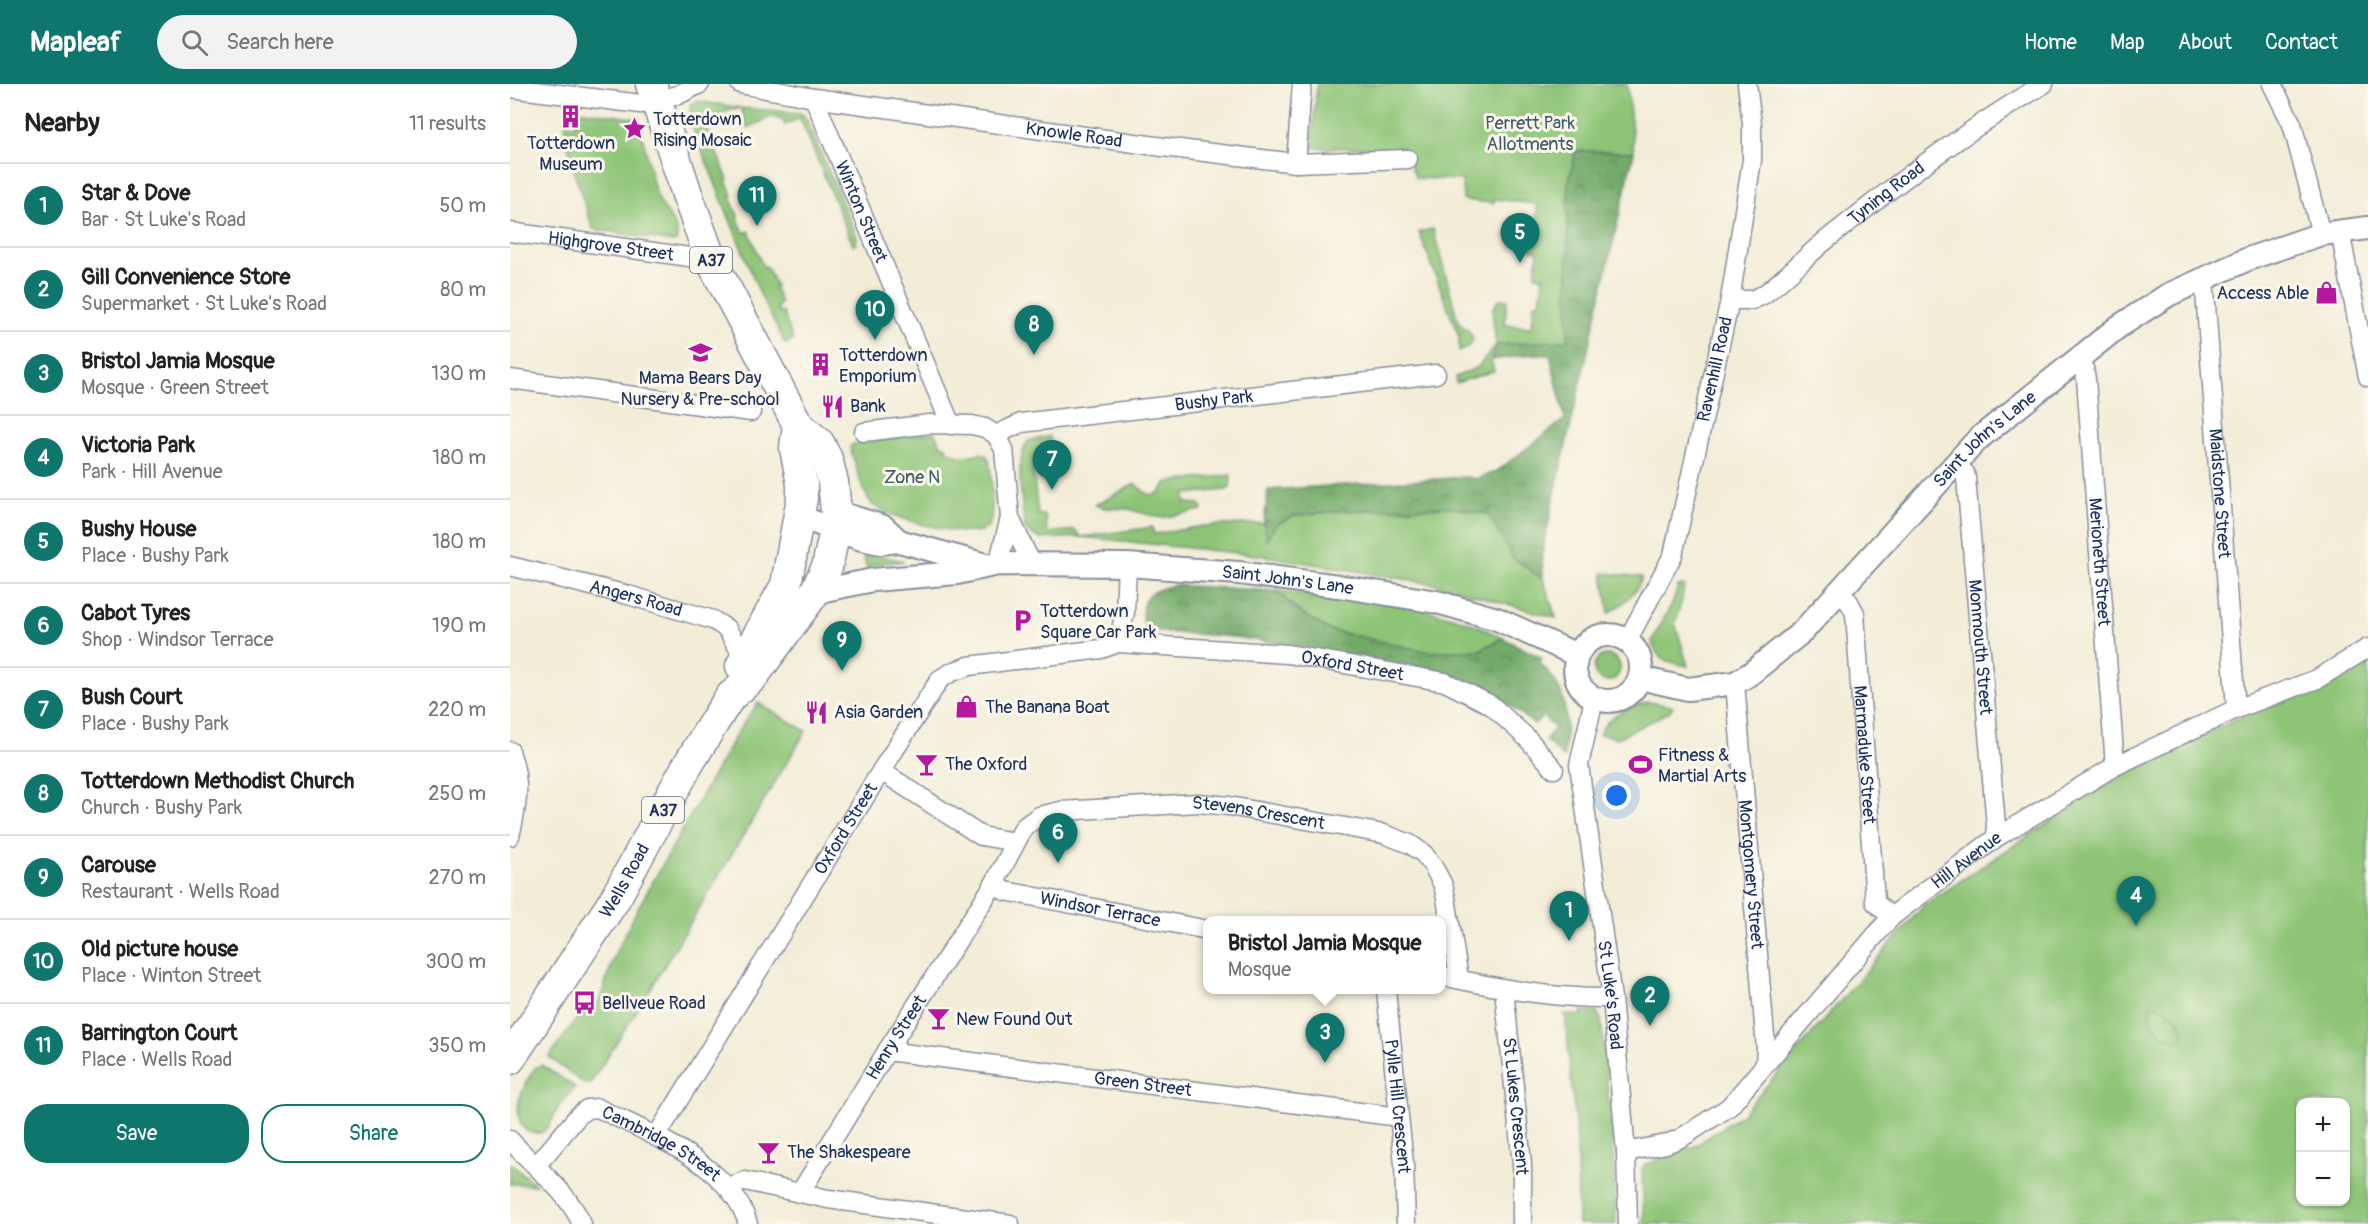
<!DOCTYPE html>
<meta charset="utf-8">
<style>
:root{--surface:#fff;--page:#f2f2f2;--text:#222;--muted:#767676;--line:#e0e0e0;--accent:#0f766e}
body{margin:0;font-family:Pangolin,sans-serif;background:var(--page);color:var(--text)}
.controls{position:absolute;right:18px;bottom:18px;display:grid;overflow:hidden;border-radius:12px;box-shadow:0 2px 4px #0004}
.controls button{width:54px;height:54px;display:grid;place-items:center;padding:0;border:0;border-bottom:2px solid var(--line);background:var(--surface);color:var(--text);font:30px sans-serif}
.you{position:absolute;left:1107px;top:712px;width:21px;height:21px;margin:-15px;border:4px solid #fff;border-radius:50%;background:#1a73e8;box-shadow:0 0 0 9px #1a73e833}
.badge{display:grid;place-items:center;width:39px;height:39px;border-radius:50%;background:var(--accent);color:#fff;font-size:20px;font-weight:700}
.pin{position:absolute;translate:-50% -50px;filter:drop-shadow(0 2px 3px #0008)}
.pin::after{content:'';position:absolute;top:32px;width:21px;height:18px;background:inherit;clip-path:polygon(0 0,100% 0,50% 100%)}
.popup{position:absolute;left:693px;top:832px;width:243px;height:78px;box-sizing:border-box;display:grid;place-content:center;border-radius:12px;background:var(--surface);filter:drop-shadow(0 2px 4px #0005);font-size:20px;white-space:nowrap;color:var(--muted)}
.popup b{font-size:22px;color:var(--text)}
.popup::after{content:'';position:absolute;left:50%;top:100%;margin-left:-12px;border:12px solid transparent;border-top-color:var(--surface)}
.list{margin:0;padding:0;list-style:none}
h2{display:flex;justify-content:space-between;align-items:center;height:78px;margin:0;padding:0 24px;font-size:26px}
h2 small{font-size:20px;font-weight:400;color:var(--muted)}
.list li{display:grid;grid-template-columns:39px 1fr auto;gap:18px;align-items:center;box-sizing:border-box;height:84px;padding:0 24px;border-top:2px solid var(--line)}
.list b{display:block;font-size:22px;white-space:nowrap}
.list p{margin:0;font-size:20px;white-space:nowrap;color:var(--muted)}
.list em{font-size:20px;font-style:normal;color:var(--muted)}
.actions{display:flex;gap:12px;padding:18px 24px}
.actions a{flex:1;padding:14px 0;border:2px solid var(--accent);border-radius:24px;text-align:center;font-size:21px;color:var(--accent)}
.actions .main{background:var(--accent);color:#fff}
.icon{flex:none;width:33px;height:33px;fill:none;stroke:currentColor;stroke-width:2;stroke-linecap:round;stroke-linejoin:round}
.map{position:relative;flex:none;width:1858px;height:1140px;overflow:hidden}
header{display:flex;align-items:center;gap:36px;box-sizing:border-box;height:84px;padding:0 30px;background:var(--accent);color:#fff}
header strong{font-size:28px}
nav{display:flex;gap:33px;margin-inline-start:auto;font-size:21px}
.search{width:420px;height:54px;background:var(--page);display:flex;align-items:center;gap:15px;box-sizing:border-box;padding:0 21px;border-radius:33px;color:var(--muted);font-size:22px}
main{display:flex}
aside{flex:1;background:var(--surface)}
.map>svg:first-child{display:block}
</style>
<header>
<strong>Mapleaf</strong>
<div class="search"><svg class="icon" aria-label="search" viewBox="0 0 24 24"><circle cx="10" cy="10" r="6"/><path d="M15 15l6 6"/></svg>Search here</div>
<nav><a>Home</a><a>Map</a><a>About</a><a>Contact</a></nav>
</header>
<main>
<aside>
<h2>Nearby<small>11 results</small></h2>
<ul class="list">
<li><span class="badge">1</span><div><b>Star &amp; Dove</b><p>Bar · St Luke's Road</p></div><em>50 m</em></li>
<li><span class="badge">2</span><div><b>Gill Convenience Store</b><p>Supermarket · St Luke's Road</p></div><em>80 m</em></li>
<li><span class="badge">3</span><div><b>Bristol Jamia Mosque</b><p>Mosque · Green Street</p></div><em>130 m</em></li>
<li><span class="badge">4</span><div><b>Victoria Park</b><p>Park · Hill Avenue</p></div><em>180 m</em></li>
<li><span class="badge">5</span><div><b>Bushy House</b><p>Place · Bushy Park</p></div><em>180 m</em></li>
<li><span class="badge">6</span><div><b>Cabot Tyres</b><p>Shop · Windsor Terrace</p></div><em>190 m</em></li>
<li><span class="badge">7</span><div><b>Bush Court</b><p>Place · Bushy Park</p></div><em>220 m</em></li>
<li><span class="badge">8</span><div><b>Totterdown Methodist Church</b><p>Church · Bushy Park</p></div><em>250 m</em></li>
<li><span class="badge">9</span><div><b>Carouse</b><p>Restaurant · Wells Road</p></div><em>270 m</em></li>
<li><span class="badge">10</span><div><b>Old picture house</b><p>Place · Winton Street</p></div><em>300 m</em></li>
<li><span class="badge">11</span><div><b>Barrington Court</b><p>Place · Wells Road</p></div><em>350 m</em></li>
</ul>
<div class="actions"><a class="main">Save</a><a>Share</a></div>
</aside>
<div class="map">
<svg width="1858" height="1140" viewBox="0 0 1858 1140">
<defs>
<pattern id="forest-crowns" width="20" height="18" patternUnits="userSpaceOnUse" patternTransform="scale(1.5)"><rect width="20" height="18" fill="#72aa67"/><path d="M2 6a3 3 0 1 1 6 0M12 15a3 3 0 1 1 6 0" fill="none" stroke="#5d8b58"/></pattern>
<pattern id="wetland-marsh" width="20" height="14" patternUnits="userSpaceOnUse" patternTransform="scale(1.5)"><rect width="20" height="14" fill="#8dc476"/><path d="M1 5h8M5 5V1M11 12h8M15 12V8" fill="none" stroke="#72a064"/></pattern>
</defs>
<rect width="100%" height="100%" fill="#fbf7ec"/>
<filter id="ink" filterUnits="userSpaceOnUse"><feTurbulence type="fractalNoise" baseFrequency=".0167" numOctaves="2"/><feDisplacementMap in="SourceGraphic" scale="12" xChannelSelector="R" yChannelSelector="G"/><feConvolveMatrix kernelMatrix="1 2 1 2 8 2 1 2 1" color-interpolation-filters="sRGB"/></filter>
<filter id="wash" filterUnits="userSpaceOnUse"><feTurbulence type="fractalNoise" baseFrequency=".008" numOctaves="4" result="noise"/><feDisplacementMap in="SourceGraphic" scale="24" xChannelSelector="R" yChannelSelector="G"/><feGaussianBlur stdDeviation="1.35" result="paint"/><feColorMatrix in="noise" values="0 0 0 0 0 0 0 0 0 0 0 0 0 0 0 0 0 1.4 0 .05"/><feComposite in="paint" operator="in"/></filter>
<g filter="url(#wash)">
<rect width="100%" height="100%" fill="#f3edd8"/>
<!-- green -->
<path fill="#8dc476" stroke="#547a6a" stroke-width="1.5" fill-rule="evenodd" d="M 807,0 L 1117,0 L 1124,68 L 1066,67 L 1058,100 L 1059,256 L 986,261 L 981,276 L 984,287 L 946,299 L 945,293 L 968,283 L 986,261 L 982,226 L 989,215 L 997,216 L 995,241 L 1022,243 L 1024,219 L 1030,219 L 1033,193 L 1025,192 L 1028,167 L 1021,166 L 1028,120 L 984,115 L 984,119 L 953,116 L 952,96 L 906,94 L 893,64 L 801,64 Z
M 187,17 L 232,24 L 291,29 L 296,34 L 347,153 L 346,160 L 343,161 L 290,34 L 275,41 L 272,35 L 261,33 L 238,44 L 231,24 L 215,28 L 194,38 L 218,96 L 216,97 L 223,112 L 220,113 L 229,134 L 228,135 L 234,149 L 239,147 L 253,183 L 256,182 L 266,202 L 264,203 L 271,219 L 267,224 L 270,229 L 273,228 L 283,256 L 275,260 L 250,210 L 184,47 L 180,26 L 181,19 Z
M 67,26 L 128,35 C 137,61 137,88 148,114 C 153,127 170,141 167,156 L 163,158 L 83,145 C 72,111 58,76 55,40 L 65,41 Z
M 923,145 L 949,240 C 957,245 961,247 963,256 L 957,264 L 949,267 L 949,253 L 909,148 Z
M 424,348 L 432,362 L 435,362 L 438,367 L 451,373 L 471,369 L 476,371 L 479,376 C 481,388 486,436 477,444 C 463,458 375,433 362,420 C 351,407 347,383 341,368 L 340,363 L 343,360 Z
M 540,352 L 542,368 L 529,370 L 530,385 L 523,386 L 528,431 L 535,431 L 538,449 L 564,446 L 572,453 L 642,443 L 644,450 L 694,442 L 754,439 L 757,455 L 765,441 L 783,432 L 827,427 L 939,423 L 978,430 L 1003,474 L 1033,495 L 1046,534 L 930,501 L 755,472 L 572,453 L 530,455 L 515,446 C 513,420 503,378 518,357 Z
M 721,391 L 720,404 L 716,406 L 675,410 L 676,419 L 690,420 L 692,426 L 651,434 L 618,425 L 595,424 L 585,421 L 625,400 L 636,409 L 643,411 L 650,408 L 657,398 Z
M 352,468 L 394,477 L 361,481 L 362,489 L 358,489 Z
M 1093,489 L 1132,493 C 1130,506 1111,522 1099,529 Z
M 1174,501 L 1172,516 L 1165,539 L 1178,582 C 1161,579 1145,577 1142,557 L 1163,518 L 1168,502 Z
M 767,507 C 829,512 895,517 955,537 C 968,541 980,548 993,554 L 970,566 L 919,568 L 819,546 L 788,527 Z
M1084 584a13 13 0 1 1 26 0a13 13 0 1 1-26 0Z
M 1858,580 L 1858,1140 L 1134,1140 L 1132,1086 L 1134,1081 L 1185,1062 L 1232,1030 L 1414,821 L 1606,694 L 1730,633 L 1814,603 ZM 1790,1018 L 1836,1018 L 1836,1118 L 1790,1118 Z
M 1138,618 L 1163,622 L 1159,628 L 1108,654 L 1089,650 C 1099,630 1117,623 1138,618 Z
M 248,619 L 296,647 L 138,909 L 80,1000 L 74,1000 L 39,973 L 68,933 L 89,918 L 105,870 L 128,824 L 227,649 Z
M 1072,927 L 1087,929 L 1091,935 L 1102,1052 L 1106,1140 L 1068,1140 L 1067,1058 L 1055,930 L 1071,932 Z
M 31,981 L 65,1003 C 60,1009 55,1015 50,1021 C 44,1029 42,1043 32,1048 C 27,1051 19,1049 15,1046 C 0,1028 12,1001 26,983 Z
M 0,1079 L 26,1101 L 0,1100 Z"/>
<!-- forest -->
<path fill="url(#forest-crowns)" stroke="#466c62" stroke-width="1.5" d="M 1066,67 L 1124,68 L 1043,417 L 1032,470 L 1033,495 L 1003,474 L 978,430 L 939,423 L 827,427 L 783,432 L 765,441 L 757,456 L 754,439 L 758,406 L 957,393 L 966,395 L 987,387 L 1055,335 L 1040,271 L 1022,270 L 981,276 L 986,261 L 1058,256 L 1058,100 Z
M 665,501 L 767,507 L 788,527 L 819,546 L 919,568 L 970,566 L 993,554 L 1032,574 L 1029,579 C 1061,606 1057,636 1054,674 L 1035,656 L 1045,644 L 1033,632 L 1024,640 L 972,600 L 930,587 L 767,559 L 715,552 L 651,548 L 639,543 L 633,537 C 629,510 643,506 665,501 Z"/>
<!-- wetland -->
<path fill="url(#wetland-marsh)" stroke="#547a6a" stroke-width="1.5" d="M 1640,921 C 1657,921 1668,932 1674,947 L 1670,956 C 1653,957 1635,938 1640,921 Z"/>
</g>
<g filter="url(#ink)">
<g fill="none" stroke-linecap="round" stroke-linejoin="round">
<defs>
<g id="minor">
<path id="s1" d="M 230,0 L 304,14 L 653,63 L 786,79 L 898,75"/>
<path d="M 1762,0 L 1782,40 L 1811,150"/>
<path d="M 0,4 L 131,20 L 168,11 L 190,0"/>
<path id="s2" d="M 304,14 L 441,341"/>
<path d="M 786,79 L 792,0"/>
<path d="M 1830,147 L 1858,293"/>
<path id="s3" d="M 0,148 L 201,176"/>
<path id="s4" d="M 1694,194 L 1726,625"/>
<path id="s5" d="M 1220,216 L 1242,216 L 1253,211 C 1275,195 1294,174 1315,157 C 1385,101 1456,46 1534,0"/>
<path id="s6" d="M 1567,275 L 1574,284 L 1576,295 L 1605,682"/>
<path d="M 0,295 L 241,328"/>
<path d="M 354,348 L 420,340 L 462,341 L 475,344 L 486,351 L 494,365 L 500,434 L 488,480"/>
<path id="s7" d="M 486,351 L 511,339 L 926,290"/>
<path id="s8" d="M 1445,379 L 1455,389 L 1456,394 L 1487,753"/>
<path d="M 500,434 L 522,481"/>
<path id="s9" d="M 0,482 L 118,511 L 203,536 L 217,545 L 235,575"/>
<path id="s10" d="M 1329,509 L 1339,518 L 1345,529 L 1365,818 L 1381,833"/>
<path id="s11" d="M 1117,557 L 1163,471 L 1220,216 L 1242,76 L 1242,40 L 1237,0"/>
<path id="s12" d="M 608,559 L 778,570 L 935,598 L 981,621 L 1017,654 L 1044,685"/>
<path id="s13" d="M 1225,599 L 1256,964 L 1255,981"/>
<path id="s14" d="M 1084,615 L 1069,681 L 1102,914 L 1116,1068 L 1118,1140"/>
<path d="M 0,667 C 11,698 8,720 0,752"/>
<path d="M 371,687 L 471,752 L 505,758"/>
<path id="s15" d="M 484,800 L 495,807 L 698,846"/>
<path d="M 932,892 C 988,904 1044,915 1102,914"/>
<path id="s16" d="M 997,905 L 995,915 L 1012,1080 L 1012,1140"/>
<path id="s17" d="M 876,906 L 894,1080 L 896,1140"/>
<path id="s18" d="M 377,967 L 889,1033"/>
<path id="s19" d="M 146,1053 L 371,687 L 430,595 L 442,588 L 459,582 L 591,565 L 608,559 L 615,528 L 617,481"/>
<path d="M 0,1056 C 25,1084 56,1105 72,1140"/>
<path id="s20" d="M 1116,1068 L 1156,1060 L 1171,1054 L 1219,1023 L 1381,833 L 1487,753 L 1605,682 L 1726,625 L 1807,595 L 1858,564"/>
<path id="s21" d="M 27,1081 L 68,1032 L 77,1025 L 88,1024 C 139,1050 221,1080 238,1140"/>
<path d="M 219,1103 L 235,1097 L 318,1115 L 500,1140"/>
<path id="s22" d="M 290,1109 L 377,967 L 484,800 L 514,743 L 529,732 L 551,727 L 688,719 L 719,722 L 874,750 L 900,760 L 914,770 L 924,784 L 933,801 L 936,814 L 949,895"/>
</g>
<g id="tertiary">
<path d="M 326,428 L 374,443 L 389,457"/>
<path d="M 290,433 L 348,454 L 370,459 L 389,457 L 476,481"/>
<path id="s23" d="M 305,508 L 363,496 L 447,489 L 488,480 L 617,481 L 729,489 L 828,502 L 927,518 L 987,535 L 1067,571"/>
<circle cx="1098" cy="584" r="33"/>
<path id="s24" d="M 1130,594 L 1178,605 L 1225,599 L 1240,590 L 1292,548 L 1468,355 L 1608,243 L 1658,211 L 1738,175 L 1811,150 L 1858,144"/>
</g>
<g id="trunk">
<path d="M 231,582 L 276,501 L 292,414 L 292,400 L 285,364 L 288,341"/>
<path id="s25" d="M 0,975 L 105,815 L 176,684 L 204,638 L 220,613 L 242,594 L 305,508 L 317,483 L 325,447 L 326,428 L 323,398 L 317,375 L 309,359 L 288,341 L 201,176 L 178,113 L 141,0"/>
</g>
</defs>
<!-- minor casing -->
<use href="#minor" stroke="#878e9b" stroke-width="21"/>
<!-- tertiary casing -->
<use href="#tertiary" stroke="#878e9b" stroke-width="26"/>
<!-- trunk casing -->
<use href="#trunk" stroke="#878e9b" stroke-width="33"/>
<!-- minor -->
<use href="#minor" stroke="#fff" stroke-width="18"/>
<!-- tertiary -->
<use href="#tertiary" stroke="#fff" stroke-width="22"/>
<!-- trunk -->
<use href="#trunk" stroke="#fff" stroke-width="30"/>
</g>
</g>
<!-- icons -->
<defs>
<symbol id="building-bare" viewBox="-9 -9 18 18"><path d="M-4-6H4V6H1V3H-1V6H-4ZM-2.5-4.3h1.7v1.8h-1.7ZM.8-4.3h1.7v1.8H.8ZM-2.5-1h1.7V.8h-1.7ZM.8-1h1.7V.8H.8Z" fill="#b5179e" stroke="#fbf7ec" stroke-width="2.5" paint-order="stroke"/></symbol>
<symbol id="sight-bare" viewBox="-9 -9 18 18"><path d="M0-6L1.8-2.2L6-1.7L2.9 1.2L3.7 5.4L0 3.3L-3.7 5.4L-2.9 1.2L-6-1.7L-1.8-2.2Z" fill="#b5179e" stroke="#fbf7ec" stroke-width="2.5" paint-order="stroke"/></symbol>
<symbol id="shop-bare" viewBox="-9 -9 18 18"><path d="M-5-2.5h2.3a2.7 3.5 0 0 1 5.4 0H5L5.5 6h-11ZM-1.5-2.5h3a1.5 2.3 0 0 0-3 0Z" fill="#b5179e" stroke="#fbf7ec" stroke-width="2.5" paint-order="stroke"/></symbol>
<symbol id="school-bare" viewBox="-9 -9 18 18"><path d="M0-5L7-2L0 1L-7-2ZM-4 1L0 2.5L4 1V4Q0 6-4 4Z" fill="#b5179e" stroke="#fbf7ec" stroke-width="2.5" paint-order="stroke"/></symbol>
<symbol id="restaurant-bare" viewBox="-9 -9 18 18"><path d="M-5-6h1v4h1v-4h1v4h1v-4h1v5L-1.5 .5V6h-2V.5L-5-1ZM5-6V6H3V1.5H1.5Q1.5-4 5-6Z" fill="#b5179e" stroke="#fbf7ec" stroke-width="2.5" paint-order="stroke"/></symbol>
<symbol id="parking-bare" viewBox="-9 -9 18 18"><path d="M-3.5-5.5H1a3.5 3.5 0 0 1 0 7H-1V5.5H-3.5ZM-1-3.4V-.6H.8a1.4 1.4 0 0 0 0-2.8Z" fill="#b5179e" stroke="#fbf7ec" stroke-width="2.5" paint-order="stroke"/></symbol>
<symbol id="bar-bare" viewBox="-9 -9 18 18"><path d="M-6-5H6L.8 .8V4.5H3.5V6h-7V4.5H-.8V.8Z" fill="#b5179e" stroke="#fbf7ec" stroke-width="2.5" paint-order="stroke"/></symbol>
<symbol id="stadium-bare" viewBox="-9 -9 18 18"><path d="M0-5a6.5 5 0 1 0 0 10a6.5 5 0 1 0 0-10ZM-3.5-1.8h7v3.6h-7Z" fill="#b5179e" stroke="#fbf7ec" stroke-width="2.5" paint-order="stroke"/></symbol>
<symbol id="bus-bare" viewBox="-9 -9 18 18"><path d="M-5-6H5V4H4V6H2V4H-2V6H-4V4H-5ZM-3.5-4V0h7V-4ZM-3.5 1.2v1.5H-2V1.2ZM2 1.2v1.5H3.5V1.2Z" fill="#b5179e" stroke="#fbf7ec" stroke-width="2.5" paint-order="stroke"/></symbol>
</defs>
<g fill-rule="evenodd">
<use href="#building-bare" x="44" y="16" width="33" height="33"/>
<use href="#sight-bare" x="108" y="28" width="33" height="33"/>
<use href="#shop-bare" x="1800" y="192" width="33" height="33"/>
<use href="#school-bare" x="174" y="252" width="33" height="33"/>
<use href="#building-bare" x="294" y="264" width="33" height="33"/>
<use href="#restaurant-bare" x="306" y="306" width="33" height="33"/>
<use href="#parking-bare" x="496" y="520" width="33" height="33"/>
<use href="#shop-bare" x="440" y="606" width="33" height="33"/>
<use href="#restaurant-bare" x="290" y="612" width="33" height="33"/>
<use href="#bar-bare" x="400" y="664" width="33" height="33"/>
<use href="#stadium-bare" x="1114" y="664" width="33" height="33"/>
<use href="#bus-bare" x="58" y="902" width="33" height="33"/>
<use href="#bar-bare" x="412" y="918" width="33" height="33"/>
<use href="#bar-bare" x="242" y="1052" width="33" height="33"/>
</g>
<g text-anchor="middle" stroke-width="6" stroke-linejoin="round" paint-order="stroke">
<!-- shield labels -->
<g fill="#fbf7ec" stroke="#5e6b89" stroke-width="1.5">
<rect x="180" y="163" width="42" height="26" rx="4.5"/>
<rect x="132" y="713" width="42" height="26" rx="4.5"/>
</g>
<g font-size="16" font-weight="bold" fill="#1b2f5e">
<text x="201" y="182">A37</text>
<text x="153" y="732">A37</text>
</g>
<!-- poi labels -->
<g font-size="18" fill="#1b2f5e" stroke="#fbf7ec" text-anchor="start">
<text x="143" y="41">Totterdown<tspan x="143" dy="21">Rising Mosaic</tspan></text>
<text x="61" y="65" text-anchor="middle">Totterdown<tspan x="61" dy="21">Museum</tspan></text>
<text x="1799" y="215" text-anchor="end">Access Able</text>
<text x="329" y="277">Totterdown<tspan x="329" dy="21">Emporium</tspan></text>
<text x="190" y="300" text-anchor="middle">Mama Bears Day<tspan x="190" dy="21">Nursery &amp; Pre-school</tspan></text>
<text x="340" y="328">Bank</text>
<text x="530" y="533">Totterdown<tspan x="530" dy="21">Square Car Park</tspan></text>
<text x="475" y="629">The Banana Boat</text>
<text x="324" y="634">Asia Garden</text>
<text x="1148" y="677">Fitness &amp;<tspan x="1148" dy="21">Martial Arts</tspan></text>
<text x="435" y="686">The Oxford</text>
<text x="92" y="925">Bellveue Road</text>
<text x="446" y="941">New Found Out</text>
<text x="277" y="1074">The Shakespeare</text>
</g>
<!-- park labels -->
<g font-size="18" fill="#3d5c65" stroke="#fbf7ec">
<text x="1020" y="45">Perrett Park<tspan x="1020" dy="21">Allotments</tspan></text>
<text x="402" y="399">Zone N</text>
</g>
<!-- street labels -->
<g font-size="18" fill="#1b2f5e" stroke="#fbf7ec">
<text dy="6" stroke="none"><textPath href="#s1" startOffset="338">Knowle Road</textPath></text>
<text dy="6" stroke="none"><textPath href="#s5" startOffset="194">Tyning Road</textPath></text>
<text dy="6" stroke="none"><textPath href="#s2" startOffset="123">Winton Street</textPath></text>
<text dy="6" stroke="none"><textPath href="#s3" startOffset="102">Highgrove Street</textPath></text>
<text dy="6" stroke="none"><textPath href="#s11" startOffset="288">Ravenhill Road</textPath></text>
<text dy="6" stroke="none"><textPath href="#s7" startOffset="222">Bushy Park</textPath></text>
<text dy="6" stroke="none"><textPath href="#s24" startOffset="447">Saint John's Lane</textPath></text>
<text dy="6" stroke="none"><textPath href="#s4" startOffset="216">Maidstone Street</textPath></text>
<text dy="6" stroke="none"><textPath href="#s6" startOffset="206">Merioneth Street</textPath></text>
<text dy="6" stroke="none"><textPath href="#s23" startOffset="476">Saint John's Lane</textPath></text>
<text dy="6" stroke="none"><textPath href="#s9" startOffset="130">Angers Road</textPath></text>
<text dy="6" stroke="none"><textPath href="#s8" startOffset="189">Monmouth Street</textPath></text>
<text dy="6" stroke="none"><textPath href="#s12" startOffset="236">Oxford Street</textPath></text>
<text dy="6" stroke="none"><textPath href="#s10" startOffset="168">Marmaduke Street</textPath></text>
<text dy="6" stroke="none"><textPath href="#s22" startOffset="669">Stevens Crescent</textPath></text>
<text dy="6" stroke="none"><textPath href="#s19" startOffset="362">Oxford Street</textPath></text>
<text dy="6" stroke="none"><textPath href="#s20" startOffset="458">Hill Avenue</textPath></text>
<text dy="6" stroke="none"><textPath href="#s13" startOffset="192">Montgomery Street</textPath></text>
<text dy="6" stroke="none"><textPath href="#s25" startOffset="212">Wells Road</textPath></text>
<text dy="6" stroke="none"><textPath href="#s15" startOffset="110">Windsor Terrace</textPath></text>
<text dy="6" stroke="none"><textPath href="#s14" startOffset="300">St Luke's Road</textPath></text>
<text dy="6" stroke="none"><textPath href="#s22" startOffset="183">Henry Street</textPath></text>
<text dy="6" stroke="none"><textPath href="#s18" startOffset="258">Green Street</textPath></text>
<text dy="6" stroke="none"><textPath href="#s16" startOffset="118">St Lukes Crescent</textPath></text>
<text dy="6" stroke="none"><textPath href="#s17" startOffset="117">Pylle Hill Crescent</textPath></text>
<text dy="6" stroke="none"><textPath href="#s21" startOffset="159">Cambridge Street</textPath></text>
</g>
</g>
</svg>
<div class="controls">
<button>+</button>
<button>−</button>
</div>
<div class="you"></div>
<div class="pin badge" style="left:1059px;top:857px">1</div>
<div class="pin badge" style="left:1140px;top:942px">2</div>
<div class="pin badge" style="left:815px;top:979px">3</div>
<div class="popup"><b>Bristol Jamia Mosque</b>Mosque</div>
<div class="pin badge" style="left:1626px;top:842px">4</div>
<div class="pin badge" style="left:1010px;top:179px">5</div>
<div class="pin badge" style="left:548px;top:779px">6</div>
<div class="pin badge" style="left:542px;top:406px">7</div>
<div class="pin badge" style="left:524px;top:271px">8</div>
<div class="pin badge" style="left:332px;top:587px">9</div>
<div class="pin badge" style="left:365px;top:256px">10</div>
<div class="pin badge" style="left:247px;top:142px">11</div>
</div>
</main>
